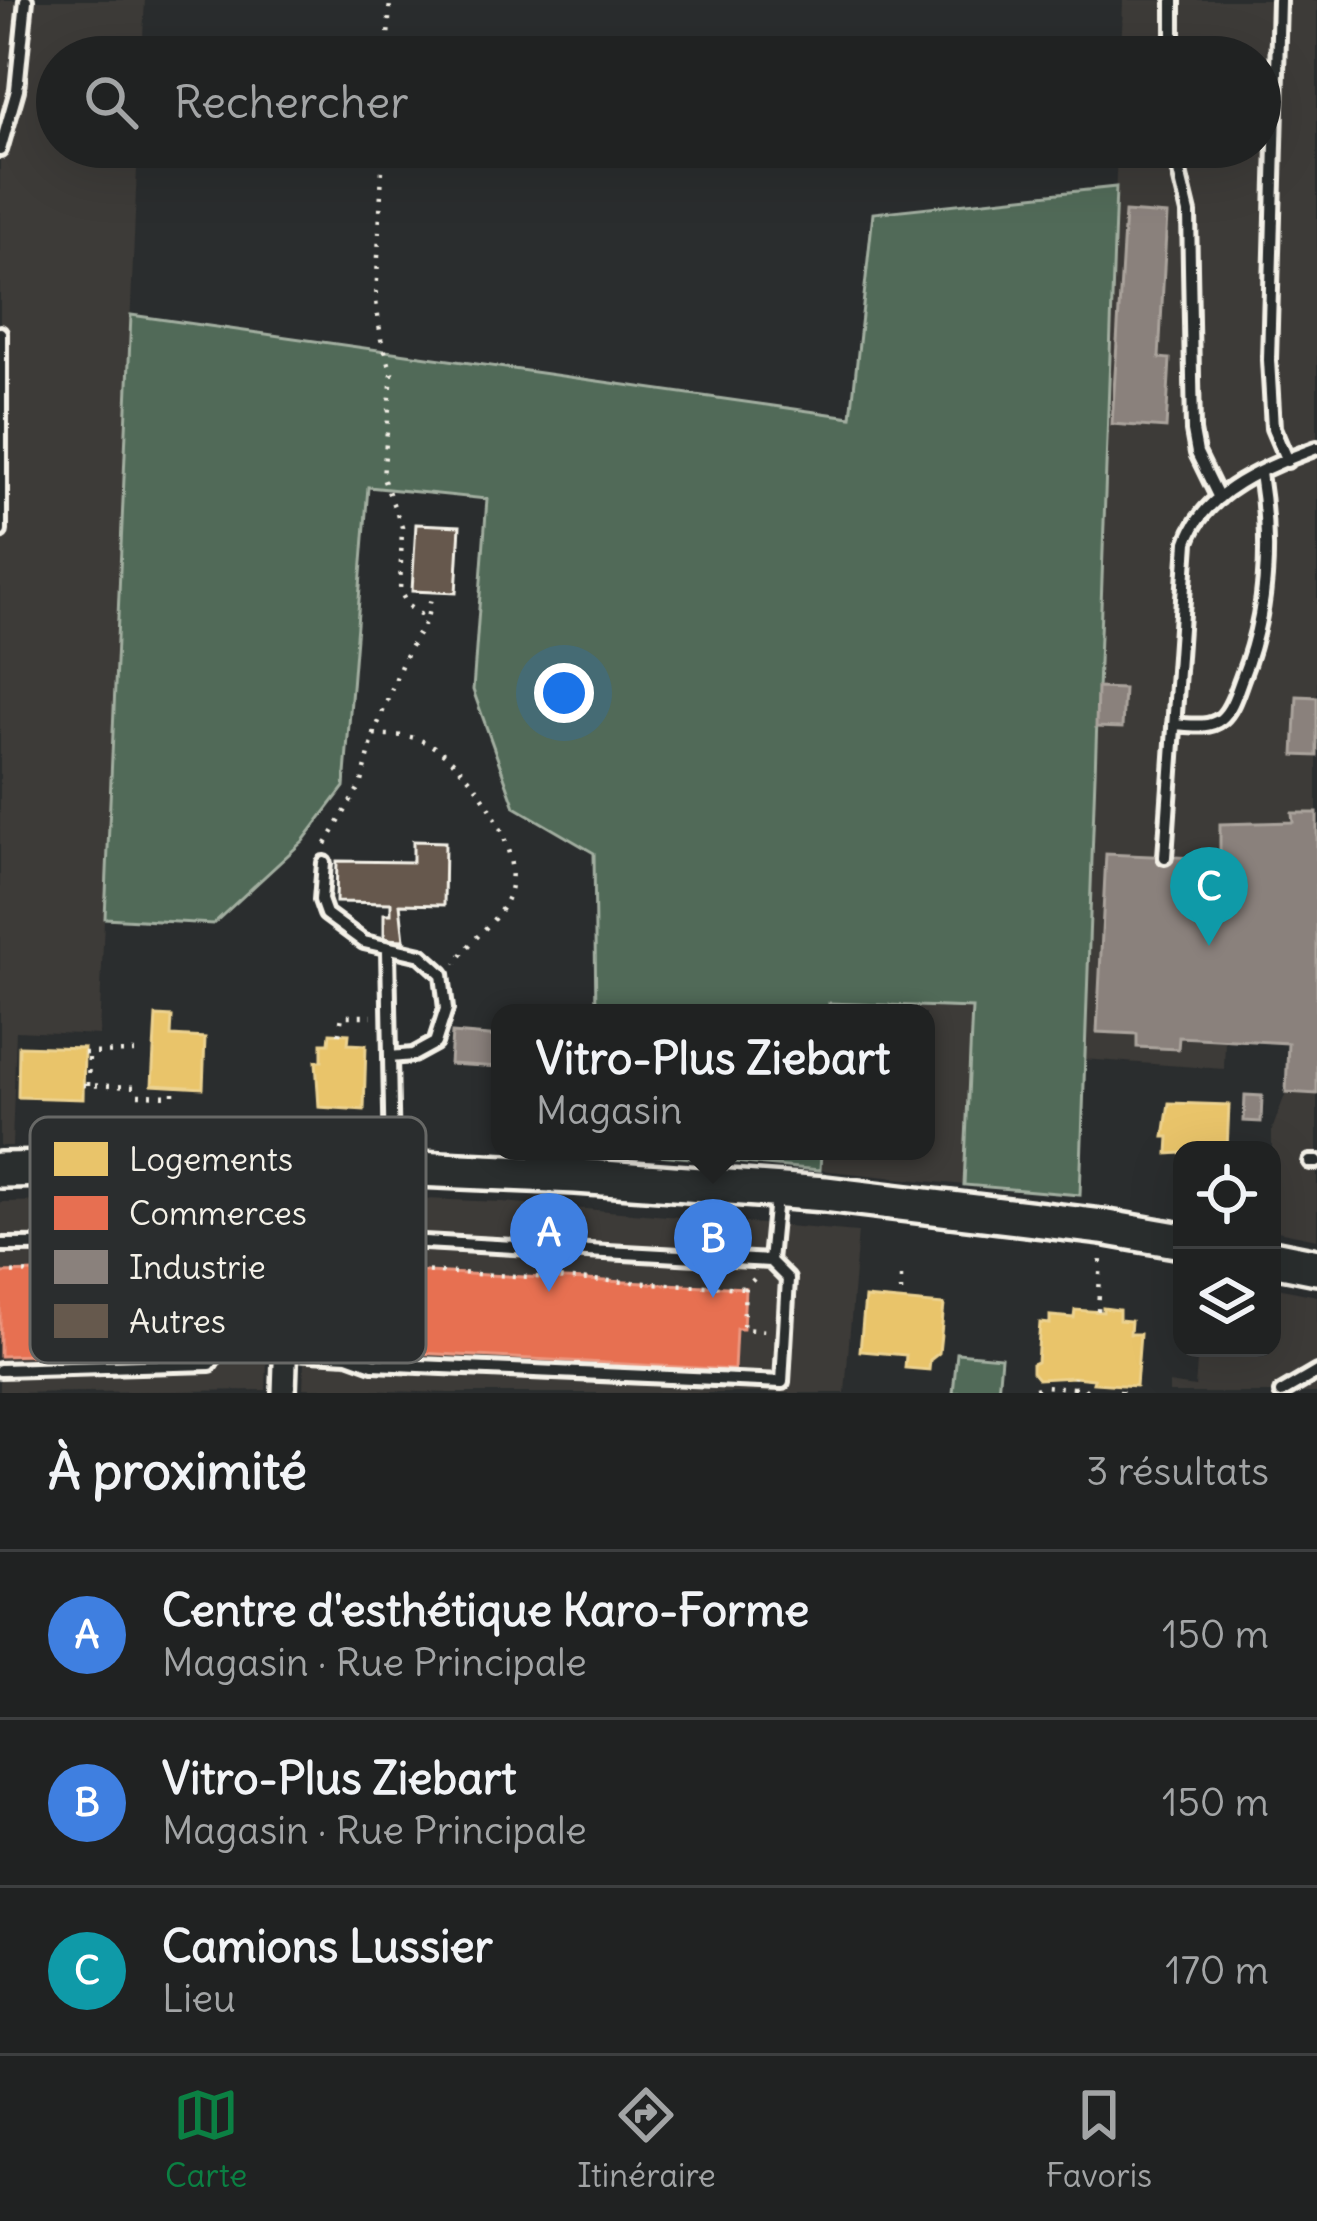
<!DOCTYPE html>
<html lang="fr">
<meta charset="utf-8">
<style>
:root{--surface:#202222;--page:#282a2a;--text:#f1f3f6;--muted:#a2a4a5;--line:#3d3f40;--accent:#0b8043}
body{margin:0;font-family:Delius,sans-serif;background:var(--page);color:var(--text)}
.controls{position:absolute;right:36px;bottom:36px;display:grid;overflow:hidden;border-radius:24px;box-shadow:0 12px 48px #0002}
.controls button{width:108px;height:108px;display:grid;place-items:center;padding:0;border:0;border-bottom:3px solid var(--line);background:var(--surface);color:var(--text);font:60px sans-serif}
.you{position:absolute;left:564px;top:693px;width:42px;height:42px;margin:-30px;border:9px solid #fff;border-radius:50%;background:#1a73e8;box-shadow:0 0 0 18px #1a73e833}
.badge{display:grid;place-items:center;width:78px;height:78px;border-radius:50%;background:var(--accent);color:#fff;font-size:39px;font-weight:700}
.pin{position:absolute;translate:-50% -99px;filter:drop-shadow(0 3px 6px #0008)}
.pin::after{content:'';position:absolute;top:63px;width:42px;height:36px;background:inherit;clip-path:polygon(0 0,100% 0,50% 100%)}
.popup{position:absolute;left:491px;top:1004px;width:444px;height:156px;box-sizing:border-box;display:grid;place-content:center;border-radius:24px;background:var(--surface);filter:drop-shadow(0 3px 9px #0005);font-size:39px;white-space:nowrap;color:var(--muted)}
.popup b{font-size:45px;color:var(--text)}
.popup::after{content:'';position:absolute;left:50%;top:100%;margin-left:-24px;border:24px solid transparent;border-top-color:var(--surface)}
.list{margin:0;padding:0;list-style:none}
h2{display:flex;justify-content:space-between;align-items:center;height:156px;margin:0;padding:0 48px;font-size:51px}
h2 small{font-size:39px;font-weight:400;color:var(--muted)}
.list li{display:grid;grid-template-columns:78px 1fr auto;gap:36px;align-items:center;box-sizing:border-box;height:168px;padding:0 48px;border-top:3px solid var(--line)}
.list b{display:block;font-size:45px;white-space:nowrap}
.list p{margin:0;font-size:39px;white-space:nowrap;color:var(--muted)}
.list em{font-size:39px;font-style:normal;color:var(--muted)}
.icon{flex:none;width:66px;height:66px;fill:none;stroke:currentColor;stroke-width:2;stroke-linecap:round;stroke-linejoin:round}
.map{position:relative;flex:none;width:1317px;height:1393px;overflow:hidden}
.search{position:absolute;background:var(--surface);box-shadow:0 12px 48px #0002;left:36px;right:36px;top:36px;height:132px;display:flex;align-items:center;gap:30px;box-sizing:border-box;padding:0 42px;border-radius:66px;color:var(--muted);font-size:45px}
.sheet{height:660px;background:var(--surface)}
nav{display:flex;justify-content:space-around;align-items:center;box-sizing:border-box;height:168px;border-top:3px solid var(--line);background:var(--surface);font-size:33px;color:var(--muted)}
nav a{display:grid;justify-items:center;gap:6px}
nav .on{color:var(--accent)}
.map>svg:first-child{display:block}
</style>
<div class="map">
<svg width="1317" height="1393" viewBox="0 0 1317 1393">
<rect width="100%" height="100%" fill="#2a2d2e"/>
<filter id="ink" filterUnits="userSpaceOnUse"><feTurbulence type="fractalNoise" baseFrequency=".00833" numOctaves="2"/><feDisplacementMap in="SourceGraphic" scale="24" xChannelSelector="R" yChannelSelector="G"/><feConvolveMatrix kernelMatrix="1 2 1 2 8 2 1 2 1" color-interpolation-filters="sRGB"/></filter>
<g filter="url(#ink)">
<!-- built -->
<path fill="#3c3a37" d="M 0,0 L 145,0 L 142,57 L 57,57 L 57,147 L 138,147 L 99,1035 L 16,1031 L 12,1146 L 0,1146 Z
M 1123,0 L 1317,0 L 1317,1239 L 1272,1230 L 1272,1130 L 1286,1092 L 1287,1043 L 1225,1040 L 1224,1069 L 1082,1059 L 1117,147 L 1260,147 L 1260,57 L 1121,57 Z
M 828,1003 L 972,1008 L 964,1185 L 820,1170 L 821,1151 L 926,1151 L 926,1013 L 828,1013 Z
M 349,1196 L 503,1202 L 858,1232 L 845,1393 L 447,1393 L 303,1388 L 309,1234 L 321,1209 Z
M 235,1198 L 252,1202 L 258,1208 L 271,1242 L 266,1390 L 0,1393 L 0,1202 Z
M 1272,1287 L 1317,1296 L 1317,1393 L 1169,1393 L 1169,1383 L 1195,1387 L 1198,1348 L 1272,1348 Z"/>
<!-- green -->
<path fill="#516a58" stroke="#a2aea0" stroke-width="3" d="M 1116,187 L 1080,1195 L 964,1185 L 972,1008 L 829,1003 L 828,1013 L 596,1013 L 594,853 L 515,807 L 473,690 L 487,499 L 368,487 L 344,787 L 303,841 L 213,924 L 105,918 L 131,315 L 851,417 L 873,213 Z
M 615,1151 L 821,1151 L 820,1170 Z
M 957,1353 L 1001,1357 L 998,1393 L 953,1393 Z"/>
<!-- homes -->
<path fill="#e9c46a" stroke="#ecd290" stroke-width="3" d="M 156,1016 L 172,1017 L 171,1036 L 205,1038 L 203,1088 L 152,1085 Z
M 330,1033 L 349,1034 L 348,1044 L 366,1045 L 364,1110 L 319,1107 L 316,1061 L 322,1061 L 322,1043 L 329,1043 Z
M 19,1046 L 84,1048 L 83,1099 L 18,1097 Z
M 1169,1103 L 1229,1105 L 1227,1150 L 1168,1154 L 1169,1137 L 1164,1137 Z
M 865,1298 L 944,1305 L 939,1353 L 930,1360 L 929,1370 L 905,1368 L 906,1355 L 860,1351 Z
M 1103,1308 L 1119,1310 L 1119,1320 L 1131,1321 L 1130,1334 L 1140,1334 L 1136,1386 L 1093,1383 L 1094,1379 L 1074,1377 L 1038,1379 L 1032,1372 L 1032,1364 L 1037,1362 L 1040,1323 L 1050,1324 L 1050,1316 L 1074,1318 L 1075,1310 L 1103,1312 Z"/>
<!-- shops -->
<path fill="#e76f51" stroke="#eb967e" stroke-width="3" d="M 192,1268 L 194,1351 L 0,1356 L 0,1273 Z
M 386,1270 L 745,1288 L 743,1329 L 736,1329 L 734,1370 L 382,1351 Z"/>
<!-- industry -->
<path fill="#8a817c" stroke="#aaa39c" stroke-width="3" d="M 1125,212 L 1167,215 L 1159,358 L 1170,359 L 1166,428 L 1112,424 Z
M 1097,688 L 1124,689 L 1122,728 L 1096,727 Z
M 1297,696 L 1317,697 L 1317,756 L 1294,755 Z
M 1292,813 L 1317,813 L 1317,1094 L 1286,1092 L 1288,1043 L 1179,1037 L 1178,1049 L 1137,1047 L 1137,1034 L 1097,1032 L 1106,854 L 1220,859 L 1220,824 L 1293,822 Z
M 452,1033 L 500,1037 L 500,1067 L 450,1064 Z
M 1245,1095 L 1262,1096 L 1261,1122 L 1244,1121 Z"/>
<!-- building -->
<path fill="#66594d" stroke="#f4f1e8" stroke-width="3" d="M 416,524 L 460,526 L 456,593 L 412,591 Z
M 413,841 L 445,842 L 444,905 L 400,904 L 404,940 L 384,939 L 384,914 L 391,914 L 391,903 L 336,902 L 337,861 L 413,862 Z"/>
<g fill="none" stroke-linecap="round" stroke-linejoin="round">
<defs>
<path id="service" d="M 1279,0 L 1269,360 L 1273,428 L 1287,461
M 1173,57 L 1173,0
M 1173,147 L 1189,213 L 1193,431 L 1197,453 L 1219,498
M 0,150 L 17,90 L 26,0
M 0,333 L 0,531
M 1174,724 C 1189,725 1209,729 1221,719 C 1232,710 1237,691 1242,678 C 1268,613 1271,542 1260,473
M 1165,857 L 1187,542 C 1204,490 1269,466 1317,448
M 324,863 L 321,900 L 326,914 L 364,942 L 421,955 L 442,974 L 446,1009 L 435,1043 L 413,1055 L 390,1057
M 388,950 L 392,1163
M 1310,1162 L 1317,1162
M 404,1239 L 407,1171
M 154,1243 L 157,1175
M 0,1245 L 218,1244 L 220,1348 L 348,1355 C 351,1312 343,1260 388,1240 L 770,1261 L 776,1197
M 348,1355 L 373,1364 L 782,1382 L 788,1279 L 770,1261
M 0,1370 L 210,1364 L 220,1348
M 1281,1393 L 1317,1372"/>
<path id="minor" d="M 284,1393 L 292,1165"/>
<path id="secondary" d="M 0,1170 L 328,1165 L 576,1176 L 825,1194 L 1102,1227 L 1182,1241
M 1272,1258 L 1317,1267"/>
</defs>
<!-- service casing -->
<use href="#service" stroke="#f4f1e8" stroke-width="20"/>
<!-- minor casing -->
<use href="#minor" stroke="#f4f1e8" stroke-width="30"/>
<!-- secondary casing -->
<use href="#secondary" stroke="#f4f1e8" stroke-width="42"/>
<!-- path -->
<path stroke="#f4f1e8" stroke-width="4.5" stroke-dasharray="3 9" stroke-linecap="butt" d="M 387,57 L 390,0
M 383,147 L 376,301 L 381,339 L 392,373 L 383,478 L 402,527 L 400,591 L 408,606 L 427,619
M 374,734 C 389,736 407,734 420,740 C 466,757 522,840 510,890 C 502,921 470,937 456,964
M 326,844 L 362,782 L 374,734 L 404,658 L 427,619 L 432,592
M 339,1034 L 342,1016 L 372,1016
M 84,1053 L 138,1052
M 83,1085 L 138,1087
M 88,1085 L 89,1055
M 138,1095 L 173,1096 L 173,1086
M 380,1269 L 745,1288
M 0,1273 L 198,1268
M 901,1277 L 901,1301
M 754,1279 L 745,1288 L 743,1329 L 768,1331
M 1098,1311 L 1101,1257
M 382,1348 L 386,1269
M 1073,1388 L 1083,1387 L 1088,1393
M 1024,1393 L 1044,1386 L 1073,1388 L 1074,1377
M 1121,1393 L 1122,1385"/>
<!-- service -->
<use href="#service" stroke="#2a2d2e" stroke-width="10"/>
<!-- minor -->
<use href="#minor" stroke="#2a2d2e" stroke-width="21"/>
<!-- secondary -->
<use href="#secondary" stroke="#2a2d2e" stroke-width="33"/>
</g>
</g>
<!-- legend -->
<rect x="30" y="1117" width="396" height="246" rx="18" fill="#2a2d2e" stroke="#676866" stroke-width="3"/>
<rect x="54" y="1142" width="54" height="34" fill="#e9c46a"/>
<rect x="54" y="1196" width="54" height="34" fill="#e76f51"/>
<rect x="54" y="1250" width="54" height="34" fill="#8a817c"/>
<rect x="54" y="1304" width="54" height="34" fill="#66594d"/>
<g font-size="33" fill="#f4f1e8">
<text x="129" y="1171">Logements</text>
<text x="129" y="1225">Commerces</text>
<text x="129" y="1279">Industrie</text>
<text x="129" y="1333">Autres</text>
</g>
</svg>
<div class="controls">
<button><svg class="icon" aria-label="locate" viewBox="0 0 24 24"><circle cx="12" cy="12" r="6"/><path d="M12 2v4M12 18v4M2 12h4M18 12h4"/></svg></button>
<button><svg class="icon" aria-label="layers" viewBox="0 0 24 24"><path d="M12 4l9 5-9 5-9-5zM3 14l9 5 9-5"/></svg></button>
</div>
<div class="you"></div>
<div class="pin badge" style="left:549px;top:1292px;background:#3f7fe0">A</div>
<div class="pin badge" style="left:713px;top:1298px;background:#3f7fe0">B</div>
<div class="popup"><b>Vitro-Plus Ziebart</b>Magasin</div>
<div class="pin badge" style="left:1209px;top:946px;background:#0f9aa8">C</div>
<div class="search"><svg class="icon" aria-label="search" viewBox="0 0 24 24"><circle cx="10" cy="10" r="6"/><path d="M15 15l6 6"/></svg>Rechercher</div>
</div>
<section class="sheet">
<h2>À proximité<small>3 résultats</small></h2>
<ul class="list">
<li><span class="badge" style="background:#3f7fe0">A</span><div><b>Centre d'esthétique Karo-Forme</b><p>Magasin · Rue Principale</p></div><em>150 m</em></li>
<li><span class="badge" style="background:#3f7fe0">B</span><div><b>Vitro-Plus Ziebart</b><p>Magasin · Rue Principale</p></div><em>150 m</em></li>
<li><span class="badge" style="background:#0f9aa8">C</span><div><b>Camions Lussier</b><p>Lieu</p></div><em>170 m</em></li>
</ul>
</section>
<nav>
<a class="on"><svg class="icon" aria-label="map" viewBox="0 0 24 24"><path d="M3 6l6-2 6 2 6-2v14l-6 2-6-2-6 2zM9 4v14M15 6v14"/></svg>Carte</a>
<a><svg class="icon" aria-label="directions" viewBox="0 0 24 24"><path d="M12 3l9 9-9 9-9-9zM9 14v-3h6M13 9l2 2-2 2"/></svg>Itinéraire</a>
<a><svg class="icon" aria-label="saved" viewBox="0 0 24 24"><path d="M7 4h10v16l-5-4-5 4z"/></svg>Favoris</a>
</nav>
